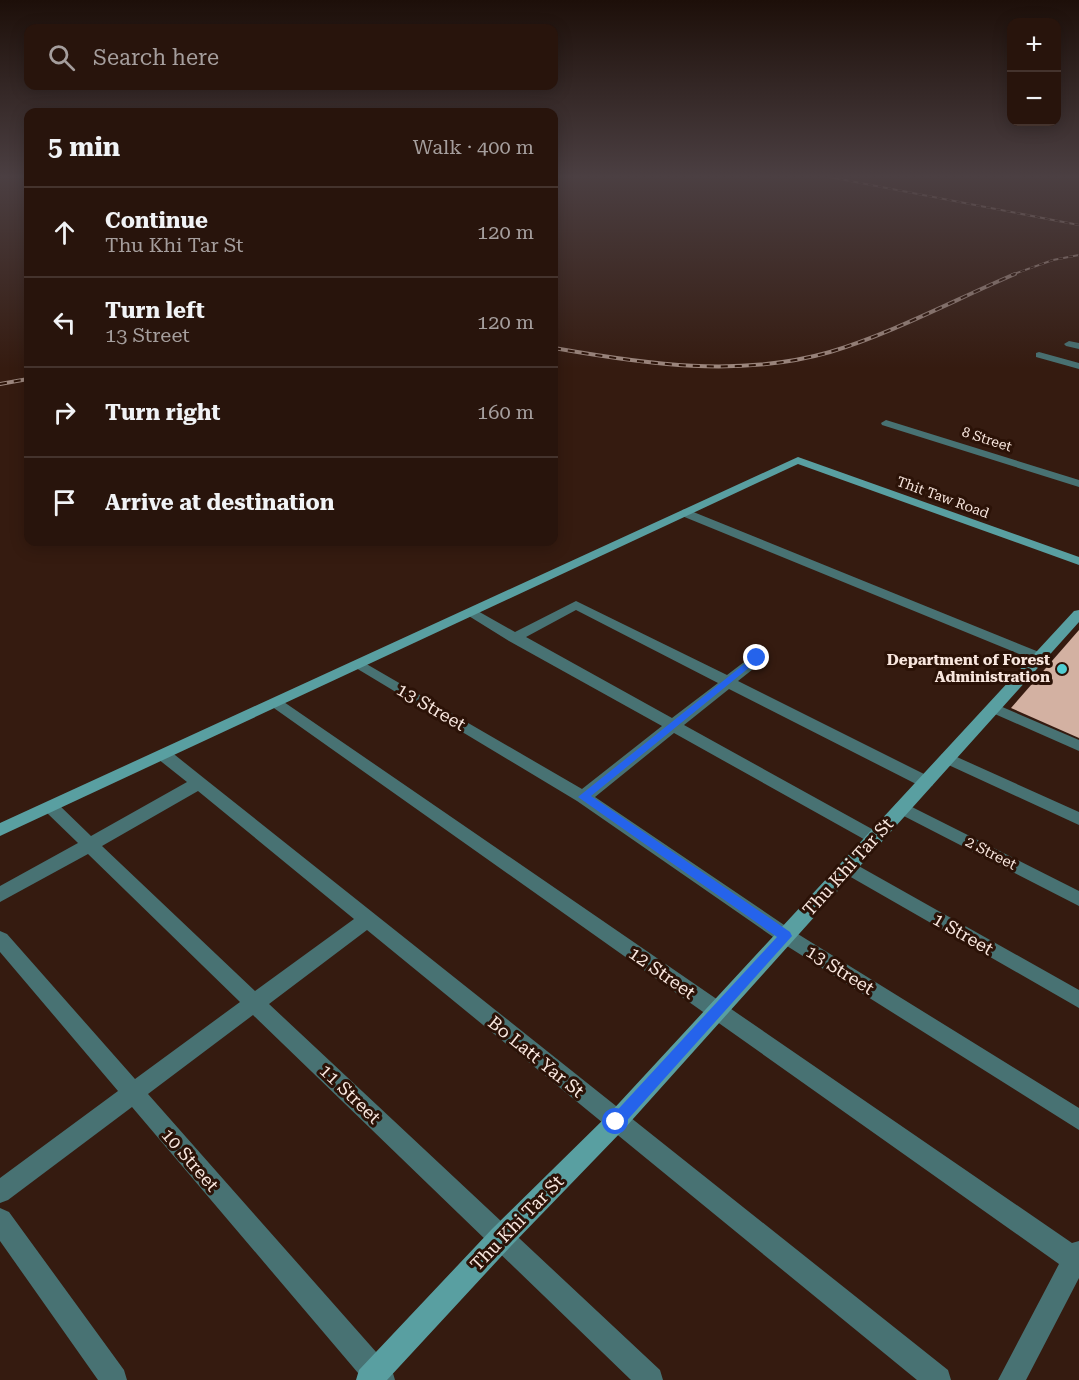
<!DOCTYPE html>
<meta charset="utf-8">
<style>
:root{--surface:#28140c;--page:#34211a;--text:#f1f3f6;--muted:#a59e9d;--line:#44332d}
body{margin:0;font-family:"Roboto Serif",serif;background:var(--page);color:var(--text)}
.controls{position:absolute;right:18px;top:18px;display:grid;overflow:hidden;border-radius:12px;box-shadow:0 3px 15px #0003}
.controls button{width:54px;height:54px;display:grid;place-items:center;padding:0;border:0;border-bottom:2px solid var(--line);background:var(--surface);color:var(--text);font:30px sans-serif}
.stop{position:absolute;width:18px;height:18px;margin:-14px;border:4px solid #2563eb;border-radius:50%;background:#fff}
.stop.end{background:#2563eb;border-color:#fff;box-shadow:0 2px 6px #0008}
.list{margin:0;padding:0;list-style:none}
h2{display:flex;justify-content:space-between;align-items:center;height:78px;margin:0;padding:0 24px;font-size:26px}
h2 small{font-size:20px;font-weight:400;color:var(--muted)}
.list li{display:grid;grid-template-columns:39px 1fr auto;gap:18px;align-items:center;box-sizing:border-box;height:90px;padding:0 24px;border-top:2px solid var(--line)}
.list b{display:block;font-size:22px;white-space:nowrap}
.list p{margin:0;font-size:20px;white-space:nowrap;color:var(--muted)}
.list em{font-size:20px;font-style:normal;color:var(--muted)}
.icon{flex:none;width:33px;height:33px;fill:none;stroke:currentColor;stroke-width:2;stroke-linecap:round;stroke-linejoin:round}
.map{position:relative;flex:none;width:1079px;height:1380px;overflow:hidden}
.search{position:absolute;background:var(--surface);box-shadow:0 3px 15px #0003;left:24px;top:24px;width:534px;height:66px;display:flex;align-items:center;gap:15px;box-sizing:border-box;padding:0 21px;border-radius:12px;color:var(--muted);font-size:22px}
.panel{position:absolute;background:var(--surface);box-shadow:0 3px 15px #0003;left:24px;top:108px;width:534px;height:438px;border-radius:12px}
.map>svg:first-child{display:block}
</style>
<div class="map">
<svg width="1079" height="1380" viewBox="0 0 1079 1380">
<rect width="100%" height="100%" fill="#351b10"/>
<!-- building -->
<path fill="#d3b1a2" d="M 1079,630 L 1079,738 L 1011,708 Z"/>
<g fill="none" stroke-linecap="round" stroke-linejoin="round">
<!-- street -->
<path fill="#487273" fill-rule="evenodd" d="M 1069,341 L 1079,343 L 1079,349 L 1066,346 L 1064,344 Z
M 1039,352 L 1079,363 L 1079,369 L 1036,357 L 1036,353 Z
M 886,420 L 1079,480 L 1079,487 L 882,425 L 881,423 Z
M 686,509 L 1044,654 L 1046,657 L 1044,660 L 1034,660 L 682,516 L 682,510 Z
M 576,601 L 727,675 L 752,656 L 762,656 L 764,659 L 762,662 L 738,681 L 932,778 L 934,782 L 932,786 L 920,786 L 729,689 L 684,725 L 881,834 L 884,838 L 881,842 L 875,844 L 869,842 L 674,733 L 595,797 L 793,931 L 1079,1108 L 1079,1130 L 779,941 L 577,801 L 351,665 L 353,662 L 363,662 L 582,789 L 662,726 L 509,641 L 464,613 L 466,610 L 476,610 L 515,632 ZM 576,610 L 718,683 L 672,718 L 526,637 Z
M 276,698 L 281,700 L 1072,1243 L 1079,1241 L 1079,1278 L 1026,1380 L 998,1380 L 1059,1264 L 271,706 L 268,703 L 271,700 Z
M 993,703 L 1079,740 L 1079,751 L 988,711 L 985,708 L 988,705 Z
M 164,750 L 170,751 L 205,779 L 948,1370 L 951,1380 L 917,1380 L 367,930 L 269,1004 L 660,1370 L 663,1380 L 631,1380 L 253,1015 L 148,1094 L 392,1370 L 395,1380 L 364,1380 L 132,1107 L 8,1200 L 0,1203 L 0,1178 L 118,1091 L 0,952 L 0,931 L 7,934 L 135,1079 L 240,1002 L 88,854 L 0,902 L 0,886 L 78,843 L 45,811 L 42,807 L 45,803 L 57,803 L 91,836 L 187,782 L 158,759 L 156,755 L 158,751 ZM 198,791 L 354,919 L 255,991 L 102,846 Z
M 948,753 L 1079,812 L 1079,825 L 942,762 L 940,758 L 942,754 Z
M 902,802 L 1079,891 L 1079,906 L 896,812 L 893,808 L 896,804 Z
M 848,860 L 1079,990 L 1079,1008 L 842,872 L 839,867 L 842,862 Z
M 0,1208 L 9,1212 L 124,1370 L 127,1380 L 98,1380 L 0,1241 Z"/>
<!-- secondary -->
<path fill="#599fa1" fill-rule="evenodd" d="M 798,457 L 1079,557 L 1079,565 L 798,464 L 0,836 L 0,823 Z
M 1079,610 L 1079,622 L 624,1129 L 510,1247 L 387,1380 L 356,1380 L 359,1370 L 492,1229 L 608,1115 L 1074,611 Z"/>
<defs>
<path id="rail-far1" d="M 819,175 L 1079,225
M 1011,275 L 1053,260 L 1079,255"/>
<path id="rail" d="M 554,348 C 645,364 739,378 830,352 C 893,333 954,300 1015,274
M 0,384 L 28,379"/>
</defs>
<!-- rail-far1 casing -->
<use href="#rail-far1" stroke="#9c867d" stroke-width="2"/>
<!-- rail casing -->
<use href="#rail" stroke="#9c867d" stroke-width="4"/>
<!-- rail-far1 -->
<use href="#rail-far1" stroke="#2b1207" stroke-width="1.5" stroke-dasharray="5" stroke-linecap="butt"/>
<!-- rail -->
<use href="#rail" stroke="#2b1207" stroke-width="2" stroke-dasharray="7" stroke-linecap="butt"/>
</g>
<!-- sky -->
<linearGradient id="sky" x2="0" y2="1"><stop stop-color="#1d0f09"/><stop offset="0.48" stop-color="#4b3f42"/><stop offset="1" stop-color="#4b3f42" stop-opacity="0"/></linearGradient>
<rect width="1079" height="368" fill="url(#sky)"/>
<!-- route -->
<path fill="#2563eb" d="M 753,657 L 761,658 L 591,796 L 790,932 L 792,936 L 622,1126 L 616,1128 L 611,1126 L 609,1122 L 611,1117 L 777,937 L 578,797 Z"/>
<!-- markers -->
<circle fill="#51ccd1" stroke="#2b1207" stroke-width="2" cx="1062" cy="669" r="6"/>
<g text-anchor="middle" stroke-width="6" stroke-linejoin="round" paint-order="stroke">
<!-- far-street labels -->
<g font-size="14" fill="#f8e6de" stroke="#2b1207">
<text transform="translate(987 439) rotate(18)" y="5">8 Street</text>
<text transform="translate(943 497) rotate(20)" y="5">Thit Taw Road</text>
</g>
<!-- poi labels -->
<g font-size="15" font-weight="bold" fill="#f8e6de" stroke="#2b1207" text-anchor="end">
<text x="1050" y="665">Department of Forest<tspan x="1050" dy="17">Administration</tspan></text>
</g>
<!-- street labels -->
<g font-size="15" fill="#f8e6de" stroke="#2b1207">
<text transform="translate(991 853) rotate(27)" y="5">2 Street</text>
</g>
<!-- near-street labels -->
<g font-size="18" fill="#f8e6de" stroke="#2b1207">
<text transform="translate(431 707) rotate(30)" y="6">13 Street</text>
<text transform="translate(848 867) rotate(-48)" y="6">Thu Khi Tar St</text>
<text transform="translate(963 934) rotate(30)" y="6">1 Street</text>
<text transform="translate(840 970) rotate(32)" y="6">13 Street</text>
<text transform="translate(662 973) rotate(35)" y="6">12 Street</text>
<text transform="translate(536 1057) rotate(39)" y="6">Bo Latt Yar St</text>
<text transform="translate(350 1094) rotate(44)" y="6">11 Street</text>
<text transform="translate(190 1160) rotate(49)" y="6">10 Street</text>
<text transform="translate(517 1223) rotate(-46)" y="6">Thu Khi Tar St</text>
</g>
</g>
</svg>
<div class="controls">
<button>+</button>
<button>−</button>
</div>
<div class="stop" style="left:616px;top:1122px"></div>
<div class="stop end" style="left:757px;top:658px"></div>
<div class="search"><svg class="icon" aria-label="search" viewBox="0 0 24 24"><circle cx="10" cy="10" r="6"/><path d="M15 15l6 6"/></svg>Search here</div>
<section class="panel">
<h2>5 min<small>Walk · 400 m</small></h2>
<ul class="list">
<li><svg class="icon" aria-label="ahead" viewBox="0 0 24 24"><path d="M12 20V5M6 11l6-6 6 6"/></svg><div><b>Continue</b><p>Thu Khi Tar St</p></div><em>120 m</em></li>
<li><svg class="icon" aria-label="left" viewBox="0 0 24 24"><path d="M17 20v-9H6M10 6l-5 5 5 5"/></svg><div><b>Turn left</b><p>13 Street</p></div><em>120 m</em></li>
<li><svg class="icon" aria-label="right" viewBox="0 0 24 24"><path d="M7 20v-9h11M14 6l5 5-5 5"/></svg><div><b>Turn right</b></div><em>160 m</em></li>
<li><svg class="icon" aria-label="arrive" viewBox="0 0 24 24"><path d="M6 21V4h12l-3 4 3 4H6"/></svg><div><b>Arrive at destination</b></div></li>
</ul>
</section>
</div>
